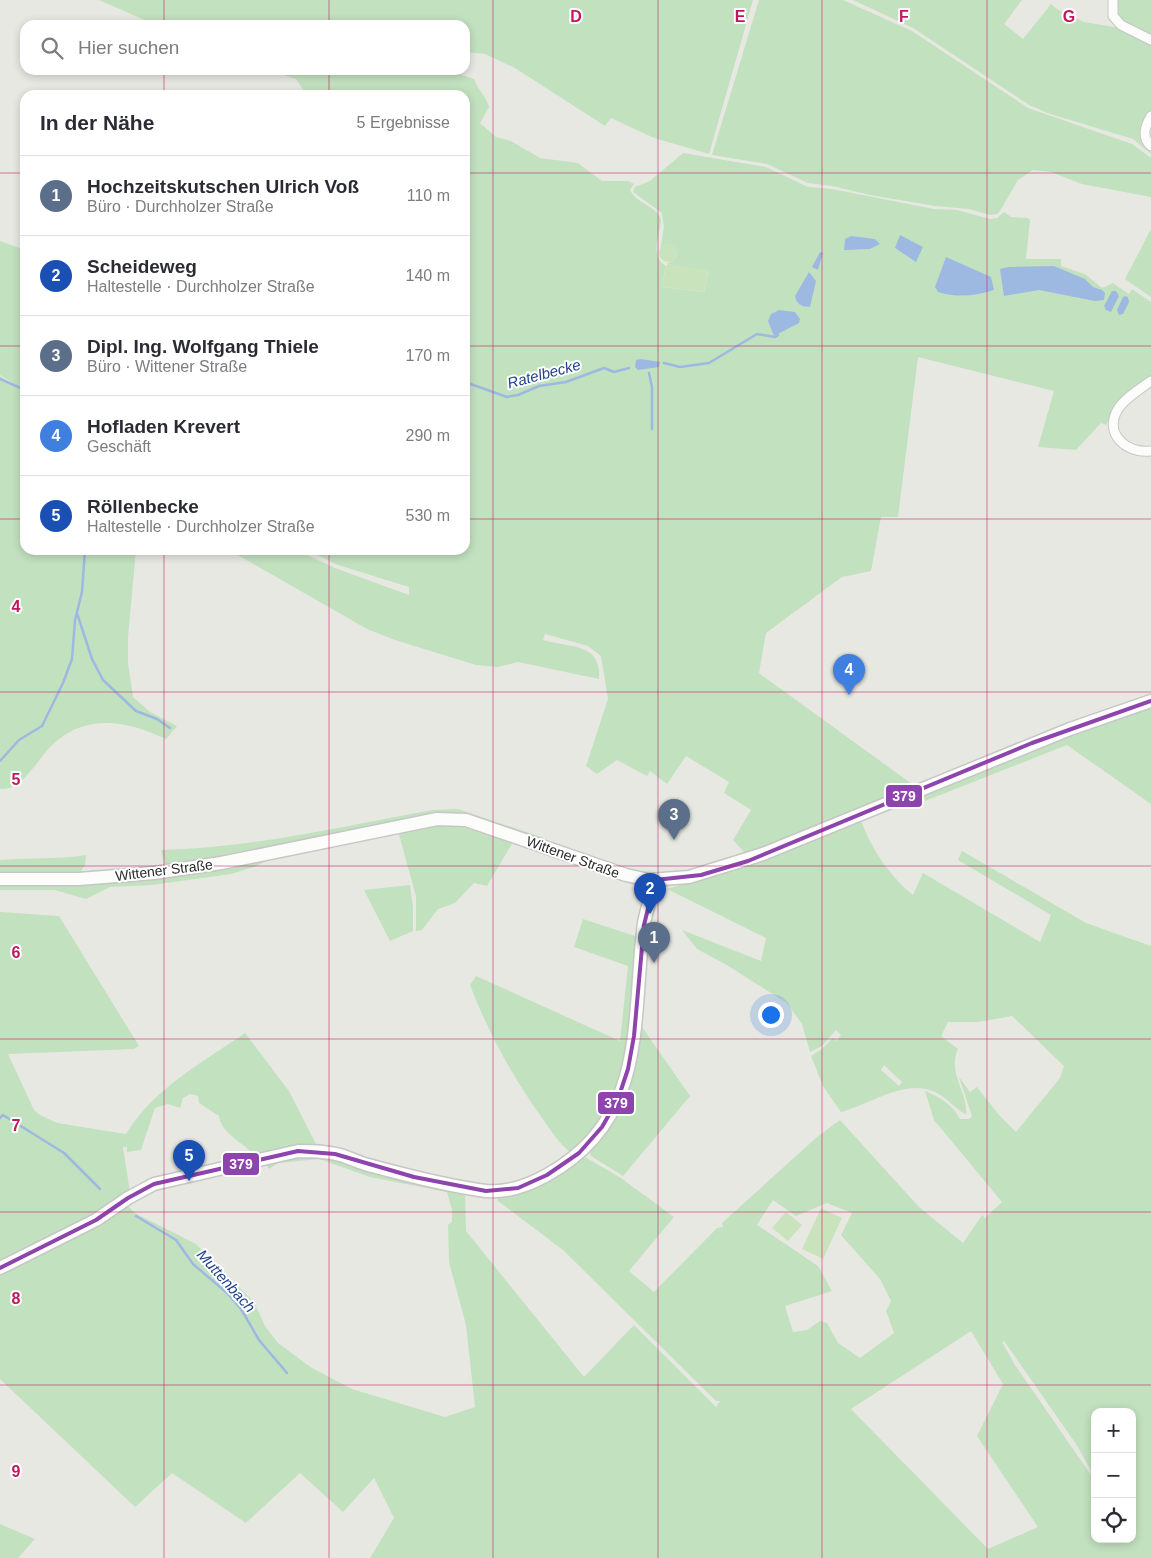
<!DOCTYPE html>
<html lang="de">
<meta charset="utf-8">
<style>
:root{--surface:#fff;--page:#f2f2f3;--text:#2b2b33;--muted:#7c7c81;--line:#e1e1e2;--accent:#d93025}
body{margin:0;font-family:Helvetica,sans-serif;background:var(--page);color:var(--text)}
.controls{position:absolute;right:15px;bottom:15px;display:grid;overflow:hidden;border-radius:10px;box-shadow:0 2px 8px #0003}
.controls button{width:45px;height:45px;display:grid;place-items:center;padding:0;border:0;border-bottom:1px solid var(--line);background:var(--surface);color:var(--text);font:25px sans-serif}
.you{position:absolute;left:770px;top:1014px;width:18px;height:18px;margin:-12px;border:4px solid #fff;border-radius:50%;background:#1a73e8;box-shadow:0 0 0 8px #1a73e833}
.badge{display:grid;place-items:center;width:32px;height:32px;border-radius:50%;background:var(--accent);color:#fff;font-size:16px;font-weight:700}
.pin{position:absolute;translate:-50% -41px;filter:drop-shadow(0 1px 2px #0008)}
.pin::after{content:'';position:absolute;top:26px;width:18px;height:15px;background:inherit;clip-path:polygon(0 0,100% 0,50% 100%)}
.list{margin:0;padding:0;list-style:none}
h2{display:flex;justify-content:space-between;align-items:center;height:65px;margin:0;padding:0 20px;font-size:21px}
h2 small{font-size:16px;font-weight:400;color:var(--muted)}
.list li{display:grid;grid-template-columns:32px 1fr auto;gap:15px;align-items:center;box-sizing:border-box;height:80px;padding:0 20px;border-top:1px solid var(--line)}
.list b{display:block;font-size:19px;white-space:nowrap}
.list p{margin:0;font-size:16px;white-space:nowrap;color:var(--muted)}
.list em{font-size:16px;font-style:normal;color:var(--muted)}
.icon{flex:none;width:28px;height:28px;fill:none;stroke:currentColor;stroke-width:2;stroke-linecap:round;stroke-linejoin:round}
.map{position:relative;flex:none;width:1151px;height:1558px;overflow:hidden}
.search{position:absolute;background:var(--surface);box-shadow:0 2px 8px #0003;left:20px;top:20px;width:450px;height:55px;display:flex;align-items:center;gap:12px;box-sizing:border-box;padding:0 18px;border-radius:15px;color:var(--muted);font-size:19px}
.panel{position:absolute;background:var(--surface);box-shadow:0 2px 8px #0003;left:20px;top:90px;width:450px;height:465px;border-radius:15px}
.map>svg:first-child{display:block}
</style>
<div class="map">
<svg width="1151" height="1558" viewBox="0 0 1151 1558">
<rect width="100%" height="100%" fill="#e8e8e2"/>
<!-- green -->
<path fill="#c2e1bf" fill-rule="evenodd" d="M 99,0 L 753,0 L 709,154 L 654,138 L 611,118 L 605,126 L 515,68 L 485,54 L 465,52 L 465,25 L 156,25 Z
M 759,0 L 843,0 L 912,31 L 1028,108 L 1132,144 L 1151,158 L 1151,197 L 1082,184 L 1051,172 L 1033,170 L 1018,180 L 1000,211 L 997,214 L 990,215 L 969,209 L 935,206 L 870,195 L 832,186 L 808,183 L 767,164 L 712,155 Z
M 853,0 L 1022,0 L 1004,24 L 1023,39 L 1051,4 L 1057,9 L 1084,22 L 1120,28 L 1151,43 L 1151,114 L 1143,124 L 1151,154 L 1133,139 L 1050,114 L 1029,105 L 913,28 Z
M 1114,0 L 1151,0 L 1151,38 L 1137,32 L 1117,16 Z
M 269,70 L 459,70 L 459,74 L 474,79 C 478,90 486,96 489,107 L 480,123 L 496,137 L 511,141 L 540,158 L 578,163 L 602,181 L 628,181 L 634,184 L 630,190 C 637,204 655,205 661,219 C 661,234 648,255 666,266 L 661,287 L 704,292 L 709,271 L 667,264 L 676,258 L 677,253 L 674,247 L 667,245 L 660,251 L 664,227 L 662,213 L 633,192 L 635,187 L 650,181 L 683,153 L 766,167 L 808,187 L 832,189 L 934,209 L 957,210 L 990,219 L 997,218 L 1004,212 L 1011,217 L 1028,218 L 1030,220 L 1026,259 L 1061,259 L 1061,266 L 1085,274 L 1102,288 L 1113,283 L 1129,294 L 1132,289 L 1151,302 L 1151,377 L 1111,414 L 1106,425 L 1101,423 L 1076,450 L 1038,447 L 1054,391 L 918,357 L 898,517 L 881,517 L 871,571 L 842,577 L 766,633 L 759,673 L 916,787 L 751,854 L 702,868 L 744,852 L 733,840 L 751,810 L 724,793 L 729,782 L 686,756 L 667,784 L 650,771 L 647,776 L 617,760 L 597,774 L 586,766 L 608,699 L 601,656 L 588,646 L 545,634 L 543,640 C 569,648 602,642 599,679 L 518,662 L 498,667 L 476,665 L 395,640 L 367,629 L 229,550 L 296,550 L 335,568 L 409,595 L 409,587 L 338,565 L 307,550 L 465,550 L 465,95 L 307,95 L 296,79 Z
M 1151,229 L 1151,297 L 1125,279 Z
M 0,241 L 25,250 L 25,391 L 0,375 Z
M 0,376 L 25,393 L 25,550 L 136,550 L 128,637 L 128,663 L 133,697 L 150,712 L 177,726 L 166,739 C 128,721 85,712 51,746 C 38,759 22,791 0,789 Z
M 1151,707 L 1151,804 L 1067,745 L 925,801 L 923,795 L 1063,737 Z
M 458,809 L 544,838 L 543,841 L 437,813 L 165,867 L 161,850 C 253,848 343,826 433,810 Z
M 861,821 C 873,851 888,874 913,895 L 923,873 L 1040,942 L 1051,915 L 958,860 L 962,851 L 1086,923 L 1151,946 L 1151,1558 L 370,1558 L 394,1518 L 374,1478 L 343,1512 L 300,1473 L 246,1523 L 172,1473 L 135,1507 L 0,1379 L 0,1273 L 126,1204 L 135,1213 L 196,1244 L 254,1302 L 265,1326 L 278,1343 L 312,1368 L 352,1389 L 445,1417 L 475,1407 L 466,1325 L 449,1262 L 448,1225 L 452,1222 L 452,1210 L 447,1192 L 370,1177 L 319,1159 L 278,1163 L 269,1169 L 266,1164 L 278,1159 L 322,1155 L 465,1192 L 466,1231 L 584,1377 L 634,1325 L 716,1407 L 720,1401 L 716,1401 L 563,1250 L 498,1201 L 496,1194 L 585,1157 L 621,1178 L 674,1217 L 629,1271 L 654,1292 L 717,1228 L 723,1227 L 722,1223 L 817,1137 L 840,1120 L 919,1207 L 963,1243 L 982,1215 L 985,1218 L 1002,1202 L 934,1120 L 925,1091 C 940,1097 952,1104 960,1119 L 969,1119 L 972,1116 L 959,1077 L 970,1092 L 977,1087 L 999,1115 L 1016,1132 L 1060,1078 L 1064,1066 L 1012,1016 L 978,1022 L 948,1022 L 941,1036 L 958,1049 C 947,1072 968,1093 966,1114 C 960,1113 945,1096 935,1092 C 906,1078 870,1104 841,1112 L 823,1086 L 811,1056 L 822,1049 L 833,1038 L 837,1041 L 841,1035 L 836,1030 L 822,1046 L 810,1052 L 802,1024 L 787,1003 L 725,964 L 697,949 L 682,930 L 761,961 L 766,938 L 667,889 L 753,864 ZM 884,1065 L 902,1082 L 899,1086 L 881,1070 ZM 773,1200 L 796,1216 L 827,1203 L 852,1213 L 841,1235 L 880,1279 L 891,1301 L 886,1311 L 894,1333 L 860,1358 L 838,1343 L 827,1323 L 820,1321 L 807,1330 L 793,1332 L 785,1306 L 832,1291 L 818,1266 L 757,1225 ZM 971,1331 L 1003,1384 L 977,1436 L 1038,1527 L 988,1549 L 851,1409 ZM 1004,1341 L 1076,1444 L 1090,1469 L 1091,1475 L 1015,1365 L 1002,1342 ZM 1095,1412 L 1132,1412 L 1132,1539 L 1095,1539 Z
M 453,824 L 513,842 L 487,886 L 474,883 L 455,903 L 438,909 L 422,930 L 416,931 L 416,896 L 398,831 L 415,827 Z
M 86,855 L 85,865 L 79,874 L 0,875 L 0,860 C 29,857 58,860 86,855 Z
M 269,859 L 257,866 L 231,874 L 152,885 L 110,887 L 86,899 L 55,890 L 0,890 L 0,883 Z
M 410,885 L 413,907 L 413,931 L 390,941 L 364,890 Z
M 0,912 L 59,916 L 139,1046 L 134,1049 L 8,1054 L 34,1110 L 40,1115 L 57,1123 L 126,1134 C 153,1089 203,1062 245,1033 L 289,1091 L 318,1148 L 256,1157 C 245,1143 222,1135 219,1116 L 199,1103 L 198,1096 L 190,1094 L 183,1098 L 180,1108 L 168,1104 L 155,1108 L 141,1150 L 127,1152 L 127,1147 L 123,1147 L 130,1192 L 101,1212 L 0,1263 Z
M 583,919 L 638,937 C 634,978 634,1054 618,1088 C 606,1114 590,1133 571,1153 C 560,1144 550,1130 542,1118 C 512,1076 488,1032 470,985 L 476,976 L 620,1041 L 628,966 L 574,947 Z
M 640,1024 L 690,1096 L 623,1176 L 591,1156 L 588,1149 L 604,1130 Z
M 0,1524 L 35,1539 L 18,1558 L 0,1558 Z"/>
<!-- pitch -->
<path fill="#c9e4bd" d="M659 253a9 9 0 1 1 18 0a9 9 0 1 1-18 0Z
M 667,264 L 709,270 L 704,292 L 661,287 Z
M 821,1208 L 842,1218 L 823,1259 L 802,1249 Z
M 786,1212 L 802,1225 L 788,1241 L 772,1228 Z"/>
<!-- water -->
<path fill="#9eb9e1" d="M 900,235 L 923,247 L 916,262 L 895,248 Z
M 851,236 L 875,239 L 880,244 L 870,249 L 844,250 L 845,239 Z
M 820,252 L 823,253 L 818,270 L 812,267 Z
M 946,257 L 991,277 L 994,290 C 976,296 957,298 938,292 L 935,287 Z
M 1054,266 L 1085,279 L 1093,287 L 1102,290 L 1105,293 L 1104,300 L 1095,301 L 1039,290 L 1004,296 L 1000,269 L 1008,267 Z
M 809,272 L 816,281 L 810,307 C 802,307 796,304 795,296 Z
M 1112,291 L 1116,291 L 1119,296 L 1111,312 L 1106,310 L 1104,306 Z
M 1125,296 L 1128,297 L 1129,302 L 1123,314 L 1119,315 L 1117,310 L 1123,297 Z
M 779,310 L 795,312 L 800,319 L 799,323 L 774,336 L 768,321 L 771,314 Z
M 641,359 L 660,362 L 659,367 L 638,370 L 635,367 L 636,360 Z"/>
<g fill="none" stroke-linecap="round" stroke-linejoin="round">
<!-- stream -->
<path stroke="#9eb9e1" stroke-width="2.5" d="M 664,363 L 680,367 L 709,363 L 757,334 L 775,337 L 778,335
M 649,373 L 652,387 L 652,429
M 0,379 L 25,390
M 465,382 L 507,397 L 518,395 L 539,386 L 566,382 L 604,368 L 614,372 L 629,368
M 77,613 L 92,659 L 103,680 L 136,711 L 157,719 L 170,728
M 0,761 L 19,740 L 42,726 L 63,683 L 72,659 L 75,620 L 82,592 L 85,550
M 0,1118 L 3,1115 L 64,1153 L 100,1189
M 136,1216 L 176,1240 L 193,1264 L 227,1293 L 241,1309 L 259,1340 L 287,1373"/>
<defs>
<path id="minor" d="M 1113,0 L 1113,16 L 1121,25 L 1151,40
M 1151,116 C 1145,126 1141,137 1151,146
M 1151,381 C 1140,389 1125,398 1118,409 C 1103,434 1127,454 1151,451"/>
<path id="secondary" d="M 0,879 L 79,879 L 154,873 L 221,863 L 437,819 L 466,820 L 626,875 L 649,880 L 689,877 L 763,854 L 1070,729 L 1151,701
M 0,1268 L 96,1220 L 128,1198 L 154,1184 L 298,1151 C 312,1151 326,1151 340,1155 C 351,1158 361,1164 372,1166 C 409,1176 448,1186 486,1191 C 508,1193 529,1185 547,1175 C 646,1120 632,1028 643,931 C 644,914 652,897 655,880"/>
</defs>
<!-- minor casing -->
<use href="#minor" stroke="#c6c6c5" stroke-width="11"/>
<!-- secondary casing -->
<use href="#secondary" stroke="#c6c6c5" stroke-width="15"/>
<!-- minor -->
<use href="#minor" stroke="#fcfcfb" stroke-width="9"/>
<!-- secondary -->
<use href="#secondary" stroke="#fcfcfb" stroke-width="12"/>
<defs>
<path id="bus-1" d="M 655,880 L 701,875 L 748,861 L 1032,743 L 1151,701
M 0,1268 L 96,1220 L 128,1198 L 154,1184 L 298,1151 L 335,1154 L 414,1177 L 486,1191 L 518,1188 L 547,1175 L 579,1153 L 602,1127 L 618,1099 L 628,1069 L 634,1036 L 644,925 L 655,880"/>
</defs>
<!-- bus-1 casing -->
<use href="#bus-1" stroke="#fff" stroke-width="8"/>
<!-- bus-1 -->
<use href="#bus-1" stroke="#8e44ad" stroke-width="4"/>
</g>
<!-- grid -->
<path fill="none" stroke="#c2185b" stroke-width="1" stroke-opacity="0.55" d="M 164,0 L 164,25M 329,0 L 329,25M 493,0 L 493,1558M 658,0 L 658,1558M 822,0 L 822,1558M 987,0 L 987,1558M 164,70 L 164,95M 329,70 L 329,95M 0,173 L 25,173M 465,173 L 1151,173M 0,346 L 25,346M 465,346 L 1151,346M 0,519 L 25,519M 465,519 L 1151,519M 164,550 L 164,1558M 329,550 L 329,1558M 0,692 L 1151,692M 0,866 L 1151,866M 0,1039 L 1151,1039M 0,1212 L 1151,1212M 0,1385 L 1151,1385"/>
<g text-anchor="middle" stroke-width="4" stroke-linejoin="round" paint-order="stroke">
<!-- street labels -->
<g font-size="14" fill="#2b2b2b" stroke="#fff">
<text transform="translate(573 857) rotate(20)" y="5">Wittener Straße</text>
<text transform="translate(164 870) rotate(-7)" y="5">Wittener Straße</text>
</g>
<!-- water labels -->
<g font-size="15" font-style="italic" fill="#1e418c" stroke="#fff">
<text transform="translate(544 374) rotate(-15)" y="5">Ratelbecke</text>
<text transform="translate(226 1281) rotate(48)" y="5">Muttenbach</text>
</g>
</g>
<g font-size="16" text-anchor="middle" font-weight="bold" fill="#c2185b" stroke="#fff" stroke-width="4" stroke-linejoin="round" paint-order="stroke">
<text x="576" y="22">D</text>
<text x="740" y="22">E</text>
<text x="904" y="22">F</text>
<text x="1069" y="22">G</text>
<text x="16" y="612">4</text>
<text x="16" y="785">5</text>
<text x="16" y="958">6</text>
<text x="16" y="1131">7</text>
<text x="16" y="1304">8</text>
<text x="16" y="1477">9</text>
</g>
<g stroke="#fff" stroke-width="2">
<rect x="885" y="784" width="38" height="24" rx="5" fill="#8e44ad"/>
<rect x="597" y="1091" width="38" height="24" rx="5" fill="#8e44ad"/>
<rect x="222" y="1152" width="38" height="24" rx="5" fill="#8e44ad"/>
</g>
<g font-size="14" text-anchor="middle" font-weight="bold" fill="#fff">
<text x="904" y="801">379</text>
<text x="616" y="1108">379</text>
<text x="241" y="1169">379</text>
</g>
</svg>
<div class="controls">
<button>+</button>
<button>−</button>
<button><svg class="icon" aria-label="locate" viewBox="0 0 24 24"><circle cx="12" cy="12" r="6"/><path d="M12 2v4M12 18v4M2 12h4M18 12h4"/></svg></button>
</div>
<div class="you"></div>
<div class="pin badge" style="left:654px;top:963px;background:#5c6f8a">1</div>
<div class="pin badge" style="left:650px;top:914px;background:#1a4fb4">2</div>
<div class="pin badge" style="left:674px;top:840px;background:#5c6f8a">3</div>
<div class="pin badge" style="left:849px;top:695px;background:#3f7fe0">4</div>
<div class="pin badge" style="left:189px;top:1181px;background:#1a4fb4">5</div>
<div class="search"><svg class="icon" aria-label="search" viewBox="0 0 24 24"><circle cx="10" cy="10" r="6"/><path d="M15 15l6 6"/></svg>Hier suchen</div>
<section class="panel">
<h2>In der Nähe<small>5 Ergebnisse</small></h2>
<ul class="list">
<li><span class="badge" style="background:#5c6f8a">1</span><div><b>Hochzeitskutschen Ulrich Voß</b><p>Büro · Durchholzer Straße</p></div><em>110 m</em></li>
<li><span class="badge" style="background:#1a4fb4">2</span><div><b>Scheideweg</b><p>Haltestelle · Durchholzer Straße</p></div><em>140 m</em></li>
<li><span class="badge" style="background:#5c6f8a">3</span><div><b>Dipl. Ing. Wolfgang Thiele</b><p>Büro · Wittener Straße</p></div><em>170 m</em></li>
<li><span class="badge" style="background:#3f7fe0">4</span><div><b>Hofladen Krevert</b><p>Geschäft</p></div><em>290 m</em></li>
<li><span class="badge" style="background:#1a4fb4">5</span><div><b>Röllenbecke</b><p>Haltestelle · Durchholzer Straße</p></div><em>530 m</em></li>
</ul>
</section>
</div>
